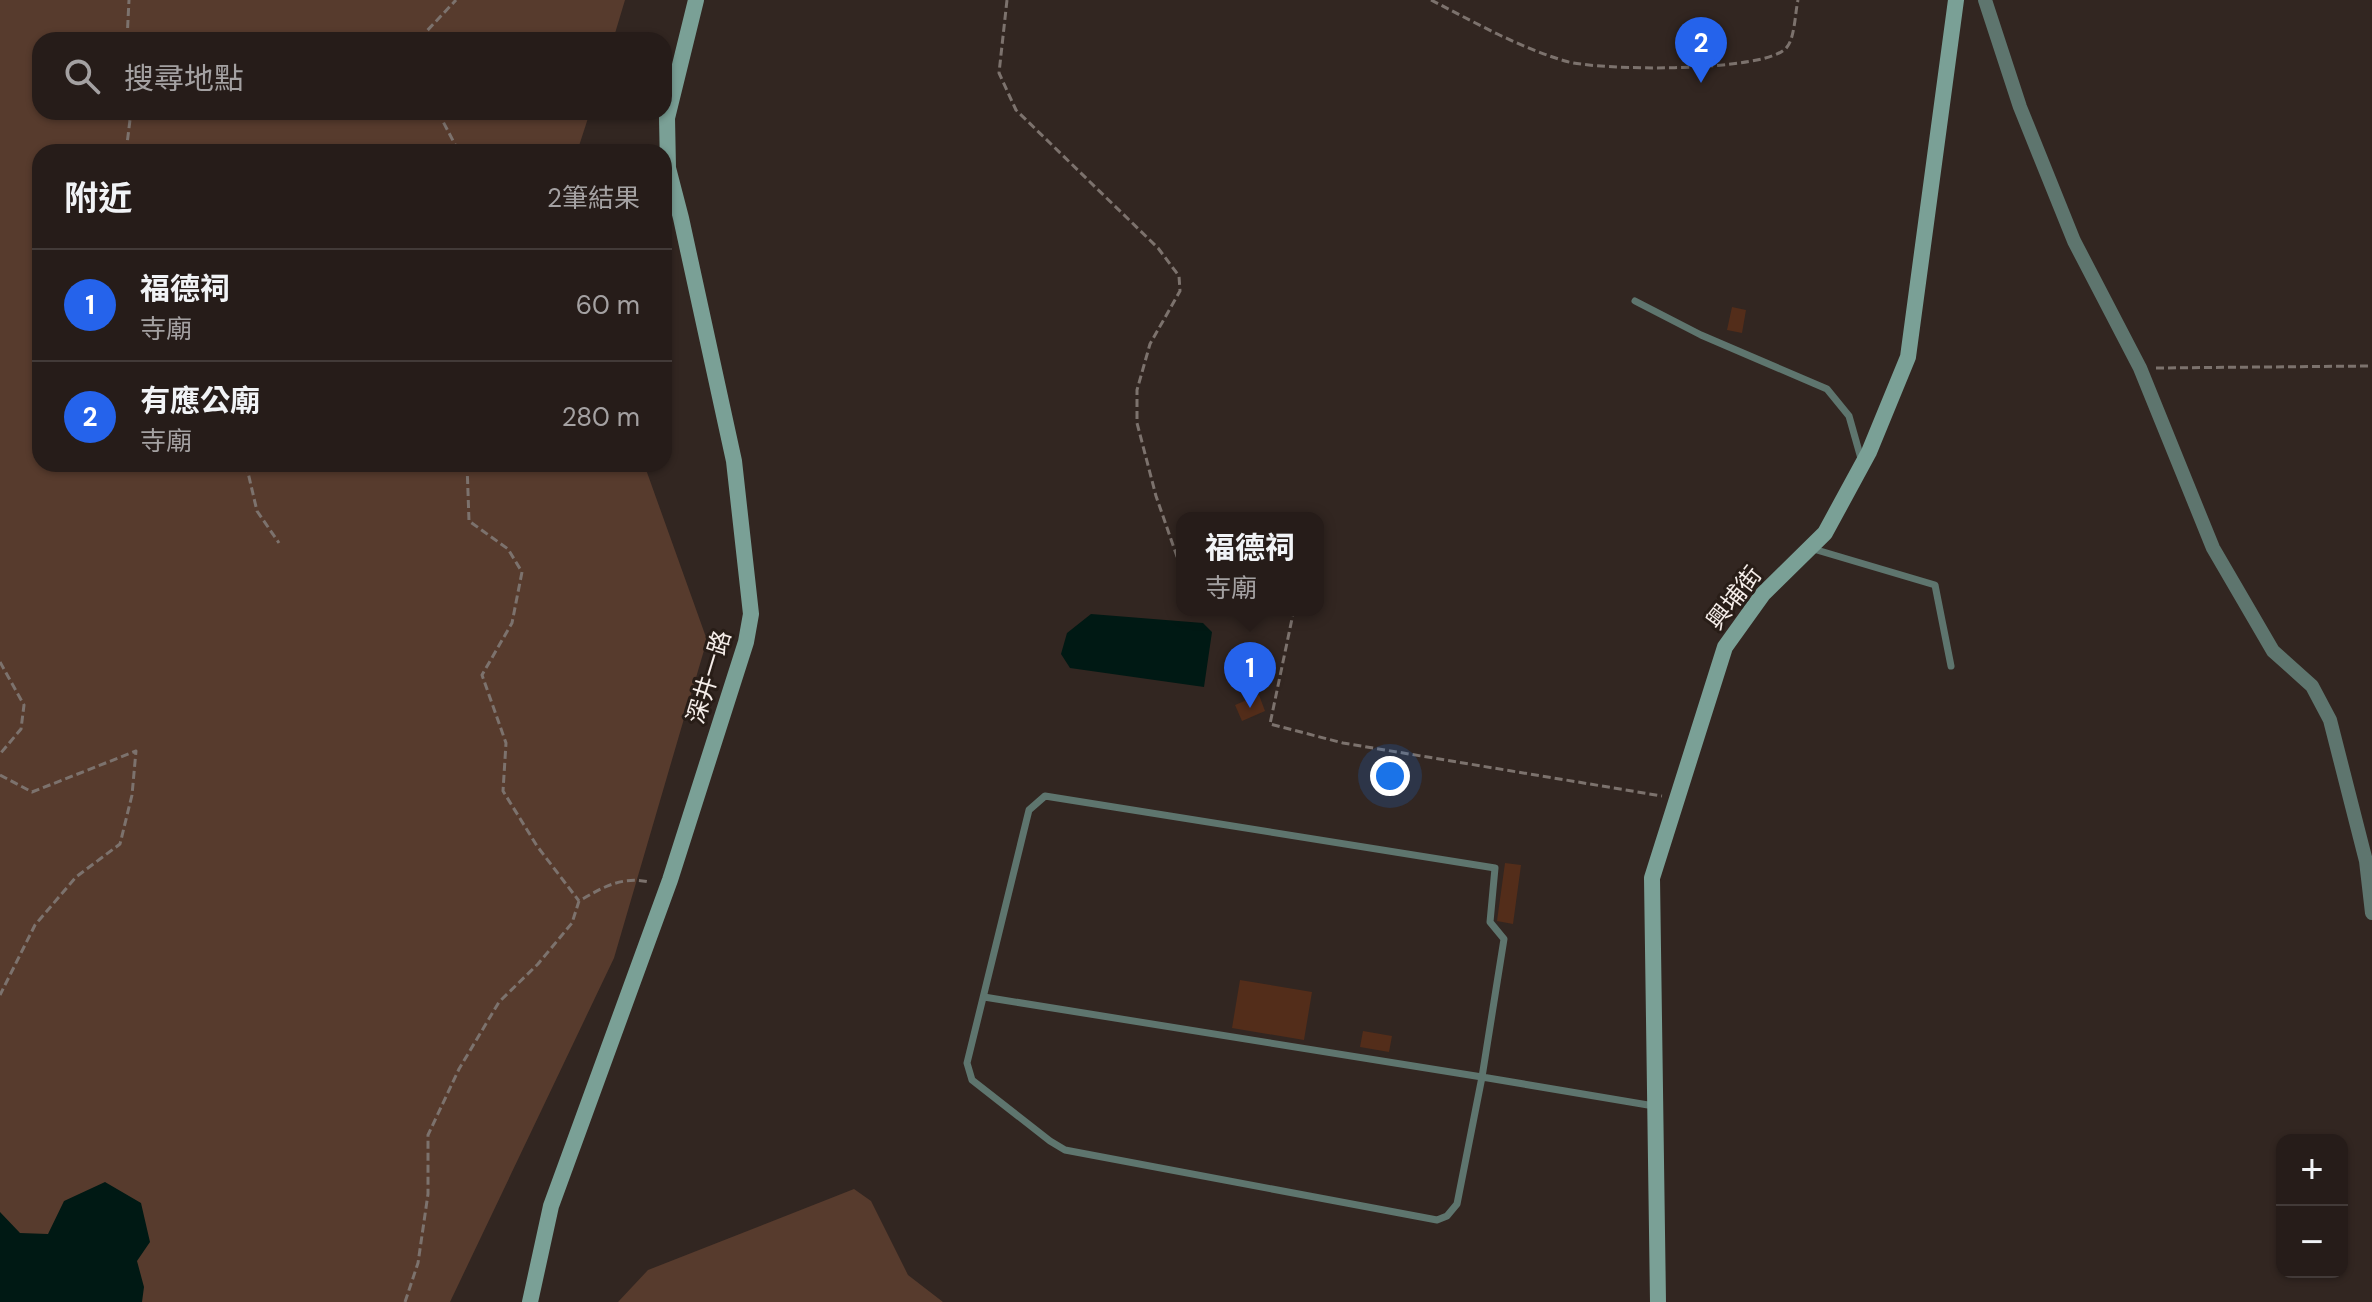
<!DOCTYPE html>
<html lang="zh-TW">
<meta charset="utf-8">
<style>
:root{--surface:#261c19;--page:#322926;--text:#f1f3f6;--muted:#a4a1a2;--line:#423a38;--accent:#2563eb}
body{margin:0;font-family:"DM Sans","Noto Sans TC",sans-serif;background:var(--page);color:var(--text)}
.controls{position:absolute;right:24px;bottom:24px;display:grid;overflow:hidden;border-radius:16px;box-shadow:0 2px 6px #0004}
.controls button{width:72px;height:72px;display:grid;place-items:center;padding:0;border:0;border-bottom:2px solid var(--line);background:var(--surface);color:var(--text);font:40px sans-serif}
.you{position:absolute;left:1390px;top:776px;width:28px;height:28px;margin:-20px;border:6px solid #fff;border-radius:50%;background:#1a73e8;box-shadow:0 0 0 12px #1a73e833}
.badge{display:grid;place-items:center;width:52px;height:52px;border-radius:50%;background:var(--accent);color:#fff;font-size:26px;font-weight:700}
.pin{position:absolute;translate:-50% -66px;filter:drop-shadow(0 2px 4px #0008)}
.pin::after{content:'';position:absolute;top:42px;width:28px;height:24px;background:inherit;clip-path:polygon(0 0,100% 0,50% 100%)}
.popup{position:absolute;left:1176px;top:512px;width:148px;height:104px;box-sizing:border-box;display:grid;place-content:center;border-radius:16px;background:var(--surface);filter:drop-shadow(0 2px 6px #0005);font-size:26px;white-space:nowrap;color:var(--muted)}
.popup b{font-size:30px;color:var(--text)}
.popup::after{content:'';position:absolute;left:50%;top:100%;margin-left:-16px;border:16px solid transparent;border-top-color:var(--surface)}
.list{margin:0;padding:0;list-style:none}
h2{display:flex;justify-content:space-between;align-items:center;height:104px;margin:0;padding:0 32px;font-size:34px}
h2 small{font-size:26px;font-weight:400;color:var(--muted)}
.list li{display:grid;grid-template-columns:52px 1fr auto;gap:24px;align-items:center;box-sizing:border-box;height:112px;padding:0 32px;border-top:2px solid var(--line)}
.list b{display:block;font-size:30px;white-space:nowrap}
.list p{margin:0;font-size:26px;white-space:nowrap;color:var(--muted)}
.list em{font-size:26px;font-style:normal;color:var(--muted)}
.icon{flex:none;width:44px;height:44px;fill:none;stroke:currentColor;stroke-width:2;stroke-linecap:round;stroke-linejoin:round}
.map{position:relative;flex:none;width:2372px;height:1302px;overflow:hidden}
.search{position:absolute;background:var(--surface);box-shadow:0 2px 6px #0004;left:32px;top:32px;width:640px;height:88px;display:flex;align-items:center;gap:20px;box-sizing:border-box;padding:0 28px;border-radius:24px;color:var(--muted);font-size:30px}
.panel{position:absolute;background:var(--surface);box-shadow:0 2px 6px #0004;left:32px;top:144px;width:640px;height:328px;border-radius:24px}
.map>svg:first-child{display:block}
</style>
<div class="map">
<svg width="2372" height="1302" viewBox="0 0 2372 1302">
<rect width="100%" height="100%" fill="#322621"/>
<!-- green -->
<path fill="#573b2d" d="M 0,0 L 625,0 L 613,40 L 40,40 L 40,112 L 590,112 L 577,152 L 40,152 L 40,464 L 644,464 L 707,640 L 614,958 L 450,1302 L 0,1302 Z
M 854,1189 L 871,1201 L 908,1275 L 943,1302 L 618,1302 L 648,1270 Z"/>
<!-- water -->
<path fill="#001914" d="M 1091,614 L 1203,623 L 1212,632 L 1204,687 L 1070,668 L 1061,654 L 1067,633 Z
M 105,1182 L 141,1203 L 150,1242 L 137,1261 L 144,1287 L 142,1302 L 0,1302 L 0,1212 L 20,1233 L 48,1234 L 64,1201 Z"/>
<!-- building -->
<path fill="#532d1a" d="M 1732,307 L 1746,310 L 1742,333 L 1727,330 Z
M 1259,695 L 1265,711 L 1242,721 L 1235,705 Z
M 1505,863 L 1521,865 L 1513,924 L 1497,921 Z
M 1240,980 L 1312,992 L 1304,1040 L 1232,1028 Z
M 1363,1031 L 1392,1036 L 1389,1052 L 1360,1047 Z"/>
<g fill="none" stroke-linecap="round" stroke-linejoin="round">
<!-- path -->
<path stroke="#7c726d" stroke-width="3" stroke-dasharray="8 4" stroke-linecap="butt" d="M 1007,0 L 999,73 L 1016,110 L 1158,248 L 1179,276 L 1180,291 L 1150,344 L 1137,390 L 1137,423 L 1156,496 L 1182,571
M 1431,0 C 1474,22 1518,47 1565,61 C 1597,71 1768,73 1787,47 C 1795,37 1795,13 1798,0
M 127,40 L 129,0
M 427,40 L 424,34 L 456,0
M 438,112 L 459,152
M 126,152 L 131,112
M 2156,368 L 2372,366
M 246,464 L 257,511 L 279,543
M 467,464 L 469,521 L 508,549 L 522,572 L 512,623 L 482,675 L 506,743 L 503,791 L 537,846 L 579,901
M 1289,610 L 1293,614 L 1270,724 L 1343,743 L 1662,796
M 0,662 L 24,705 L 21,729 L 0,754
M 0,775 L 32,792 L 136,751 L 132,795 L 120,844 L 76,877 L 35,925 L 0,995
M 405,1302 L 418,1263 L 428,1194 L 428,1135 L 459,1069 L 499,1002 L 538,964 L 572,923 L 579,901 C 603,887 622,876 649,882"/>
<!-- lane -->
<path stroke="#5e756e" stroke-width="7" d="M 1635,301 L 1701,335 L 1827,389 L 1849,416 L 1862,462
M 1810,548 L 1935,585 L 1951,666
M 984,997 L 1482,1077 L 1504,939 L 1490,922 L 1495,868 L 1045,796 L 1029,810 L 967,1063 L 972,1080 L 1050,1141 L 1065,1150 L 1437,1220 L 1447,1216 L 1457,1204 L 1482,1077 L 1654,1106"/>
<!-- street -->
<path stroke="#5e756e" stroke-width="14" d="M 1985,0 L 2020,107 L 2074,241 L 2140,368 L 2213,548 L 2273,651 L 2312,686 L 2330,720 L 2366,861 L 2372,913"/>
<!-- secondary -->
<path stroke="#7aa096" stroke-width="16" d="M 530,1302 L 551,1206 L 670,880 L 746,642 L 751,614 L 734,461 L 681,218 L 668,168 L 667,118 L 696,0
M 1658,1302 L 1652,878 L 1725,647 L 1763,594 L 1825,533 L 1869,452 L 1908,357 L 1956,0"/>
</g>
<g text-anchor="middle" stroke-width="6" stroke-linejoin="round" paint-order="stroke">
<!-- street labels -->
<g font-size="24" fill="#f5ede9" stroke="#281d17">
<text transform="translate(1734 598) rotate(-52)" y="8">興埔街</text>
<text transform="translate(709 677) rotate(-73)" y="8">深井一路</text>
</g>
</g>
</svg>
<div class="controls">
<button>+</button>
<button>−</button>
</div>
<div class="you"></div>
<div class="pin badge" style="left:1250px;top:708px">1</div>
<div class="popup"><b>福德祠</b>寺廟</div>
<div class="pin badge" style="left:1701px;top:83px">2</div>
<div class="search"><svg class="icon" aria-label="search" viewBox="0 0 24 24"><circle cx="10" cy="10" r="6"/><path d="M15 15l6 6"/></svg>搜尋地點</div>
<section class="panel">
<h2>附近<small>2筆結果</small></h2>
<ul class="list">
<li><span class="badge">1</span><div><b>福德祠</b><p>寺廟</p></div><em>60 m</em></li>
<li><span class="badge">2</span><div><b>有應公廟</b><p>寺廟</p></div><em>280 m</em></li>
</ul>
</section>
</div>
